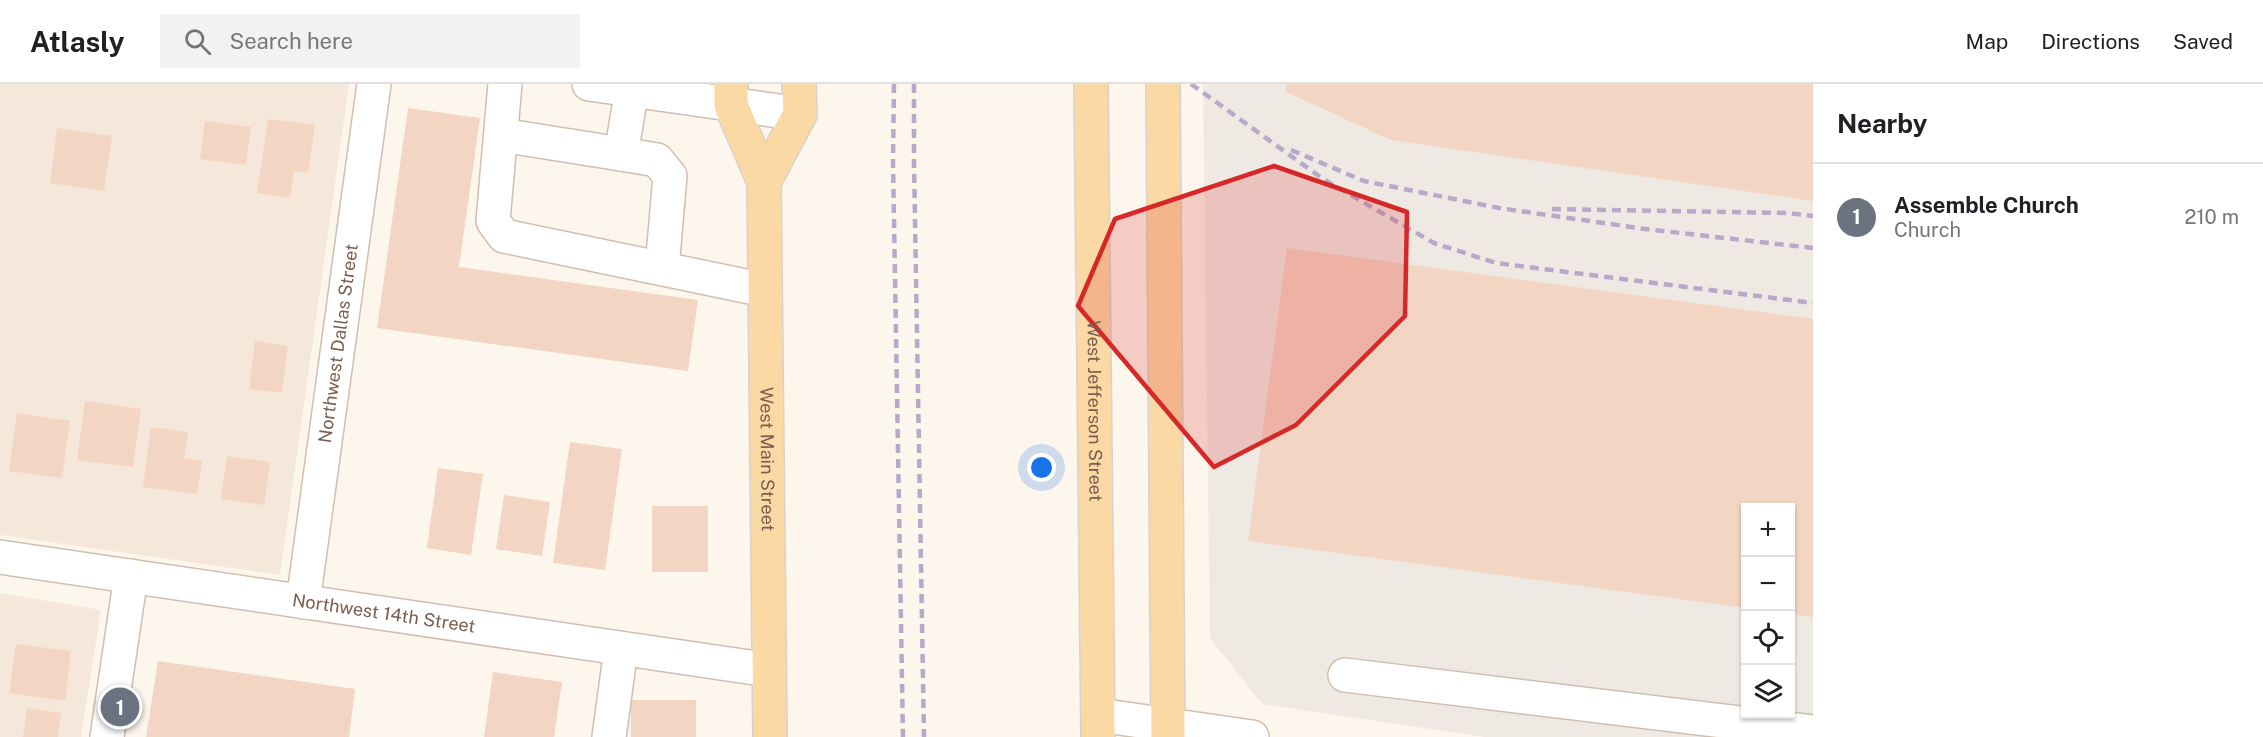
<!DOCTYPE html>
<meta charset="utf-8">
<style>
:root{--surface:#fff;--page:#f2f2f2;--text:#202124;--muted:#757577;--line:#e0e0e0;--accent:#e76f51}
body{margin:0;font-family:"Public Sans",sans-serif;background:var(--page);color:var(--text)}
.controls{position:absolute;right:18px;bottom:18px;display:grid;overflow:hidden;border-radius:0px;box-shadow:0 2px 4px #0004}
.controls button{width:54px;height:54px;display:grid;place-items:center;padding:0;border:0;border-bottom:2px solid var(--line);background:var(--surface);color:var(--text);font:30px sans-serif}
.you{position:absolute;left:1042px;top:384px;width:21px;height:21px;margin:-15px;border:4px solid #fff;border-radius:50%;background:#1a73e8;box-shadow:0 0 0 9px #1a73e833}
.badge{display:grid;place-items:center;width:39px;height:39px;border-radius:50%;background:var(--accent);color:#fff;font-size:20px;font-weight:700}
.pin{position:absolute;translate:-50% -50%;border:3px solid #fff;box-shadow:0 2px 6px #0006}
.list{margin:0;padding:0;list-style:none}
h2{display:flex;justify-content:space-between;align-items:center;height:78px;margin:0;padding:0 24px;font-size:26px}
h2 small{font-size:20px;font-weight:400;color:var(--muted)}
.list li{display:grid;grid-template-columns:39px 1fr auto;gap:18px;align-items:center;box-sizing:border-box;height:108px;padding:0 24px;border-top:2px solid var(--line)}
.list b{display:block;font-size:22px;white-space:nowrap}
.list p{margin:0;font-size:20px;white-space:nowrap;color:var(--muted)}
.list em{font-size:20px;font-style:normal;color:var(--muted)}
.icon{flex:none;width:33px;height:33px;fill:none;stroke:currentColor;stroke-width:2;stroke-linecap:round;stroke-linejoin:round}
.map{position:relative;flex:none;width:1813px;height:653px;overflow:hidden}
header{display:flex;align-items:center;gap:36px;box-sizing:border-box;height:84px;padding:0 30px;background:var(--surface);border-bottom:2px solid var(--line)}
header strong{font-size:28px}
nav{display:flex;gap:33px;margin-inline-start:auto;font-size:21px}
.search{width:420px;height:54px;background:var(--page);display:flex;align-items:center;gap:15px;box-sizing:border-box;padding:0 21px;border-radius:0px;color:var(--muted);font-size:22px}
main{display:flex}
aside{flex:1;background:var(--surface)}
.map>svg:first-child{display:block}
</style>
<header>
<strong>Atlasly</strong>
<div class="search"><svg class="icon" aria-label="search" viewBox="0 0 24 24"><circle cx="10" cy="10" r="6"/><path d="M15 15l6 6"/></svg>Search here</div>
<nav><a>Map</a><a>Directions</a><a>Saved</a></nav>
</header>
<main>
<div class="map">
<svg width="1813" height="653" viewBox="0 0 1813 653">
<rect width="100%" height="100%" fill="#fdf6ec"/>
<!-- residential -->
<path fill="#f5e8da" d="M 0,0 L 349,0 L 280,491 L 0,451 Z
M 0,509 L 101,526 L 81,653 L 0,653 Z"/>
<!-- industrial -->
<path fill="#efe9e4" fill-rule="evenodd" d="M 1203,0 L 1813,0 L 1813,653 L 1485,653 L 1262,620 L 1210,554 ZM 1746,424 L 1790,424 L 1790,630 L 1746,630 Z"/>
<!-- building -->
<path fill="#f3d5c3" d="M 1287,0 L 1813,0 L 1813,117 L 1391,56 L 1286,8 Z
M 408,24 L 480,34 L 459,183 L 698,216 L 688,287 L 377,244 Z
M 268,35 L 315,41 L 308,89 L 294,87 L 290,114 L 257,109 Z
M 205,37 L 251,43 L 246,81 L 200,75 Z
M 57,44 L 112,52 L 104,107 L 50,99 Z
M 1287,164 L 1813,235 L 1813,533 L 1790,530 L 1790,424 L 1746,424 L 1746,524 L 1248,457 Z
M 255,257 L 288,262 L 282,309 L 249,305 Z
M 85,317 L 141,325 L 133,383 L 77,376 Z
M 17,329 L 70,337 L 62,394 L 9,387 Z
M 151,343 L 188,348 L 184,374 L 202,377 L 197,410 L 143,403 Z
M 570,358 L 622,365 L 605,486 L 553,479 Z
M 227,372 L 270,378 L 264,421 L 221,415 Z
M 438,384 L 483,390 L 471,471 L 427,464 Z
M 504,411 L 550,418 L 542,472 L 496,465 Z
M 652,422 L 708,422 L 708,488 L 652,488 Z
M 16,560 L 71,567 L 65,617 L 9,609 Z
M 158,577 L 355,605 L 349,653 L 146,653 Z
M 493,588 L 562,598 L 554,653 L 484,653 Z
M 631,616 L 696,616 L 696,653 L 631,653 Z
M 27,624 L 61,629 L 58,653 L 23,653 Z"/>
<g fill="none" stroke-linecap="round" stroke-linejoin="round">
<defs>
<g id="minor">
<path d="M 505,0 L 493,137 L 504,152 L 765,206"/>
<path d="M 589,0 L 800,30"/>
<path d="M 633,0 L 621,70 L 657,76 L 670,92 L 662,184"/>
<path d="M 501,51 L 621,70"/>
<path id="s1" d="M 0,473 L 769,586"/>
<path id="s2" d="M 303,518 L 374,0"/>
<path d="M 1345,591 L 1813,648"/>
<path d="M 1099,631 L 1252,653"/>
<path d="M 107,653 L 131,492"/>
<path d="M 609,653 L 621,565"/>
</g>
<g id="major">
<path id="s3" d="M 731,0 L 731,21 L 764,98 L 770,653"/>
<path id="s4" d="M 1091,0 L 1098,653"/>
<path d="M 1163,0 L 1168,653"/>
<path d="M 764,98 L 800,30 L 799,0"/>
</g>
</defs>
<!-- minor casing -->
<use href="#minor" stroke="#d1beb0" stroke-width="36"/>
<!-- major casing -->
<use href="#major" stroke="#dad1cd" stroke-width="36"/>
<!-- minor -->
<use href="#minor" stroke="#fff" stroke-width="33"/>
<!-- major -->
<use href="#major" stroke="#fbd9a5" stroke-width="33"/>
<!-- rail -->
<path stroke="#b9a8c9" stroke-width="4.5" stroke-dasharray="9 6" stroke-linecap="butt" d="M 894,0 L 893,78 L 903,653
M 914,0 L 914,78 L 924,653
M 1191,0 L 1323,95 L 1434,159 L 1496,179 L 1813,219
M 1291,66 L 1364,97 L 1499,124 L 1645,145 L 1813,164
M 1552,125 L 1788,129 L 1813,132"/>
</g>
<!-- marked area -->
<path fill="#d62828" fill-opacity="0.2" stroke="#d62828" stroke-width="4.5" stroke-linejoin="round" d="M 1274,82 L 1407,128 L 1405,232 L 1296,341 L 1214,383 L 1078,222 L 1115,135 Z"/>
<g text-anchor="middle" stroke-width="5" stroke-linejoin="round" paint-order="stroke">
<!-- street labels -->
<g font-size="18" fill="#7a5c4d" stroke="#fffaf3">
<text dy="6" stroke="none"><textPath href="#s2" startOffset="261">Northwest Dallas Street</textPath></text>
<text dy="6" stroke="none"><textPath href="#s4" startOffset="327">West Jefferson Street</textPath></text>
<text dy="6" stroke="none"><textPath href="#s3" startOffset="382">West Main Street</textPath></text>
<text dy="6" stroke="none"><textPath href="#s1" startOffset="388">Northwest 14th Street</textPath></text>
</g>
</g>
</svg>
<div class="controls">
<button>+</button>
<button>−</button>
<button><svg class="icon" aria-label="locate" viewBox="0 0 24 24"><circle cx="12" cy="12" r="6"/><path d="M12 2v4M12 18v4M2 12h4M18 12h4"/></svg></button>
<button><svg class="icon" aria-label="layers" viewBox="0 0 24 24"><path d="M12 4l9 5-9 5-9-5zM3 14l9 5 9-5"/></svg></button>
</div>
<div class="you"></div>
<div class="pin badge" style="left:120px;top:623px;background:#6b7280">1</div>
</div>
<aside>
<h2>Nearby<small></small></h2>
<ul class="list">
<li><span class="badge" style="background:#6b7280">1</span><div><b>Assemble Church</b><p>Church</p></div><em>210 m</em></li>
</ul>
</aside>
</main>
